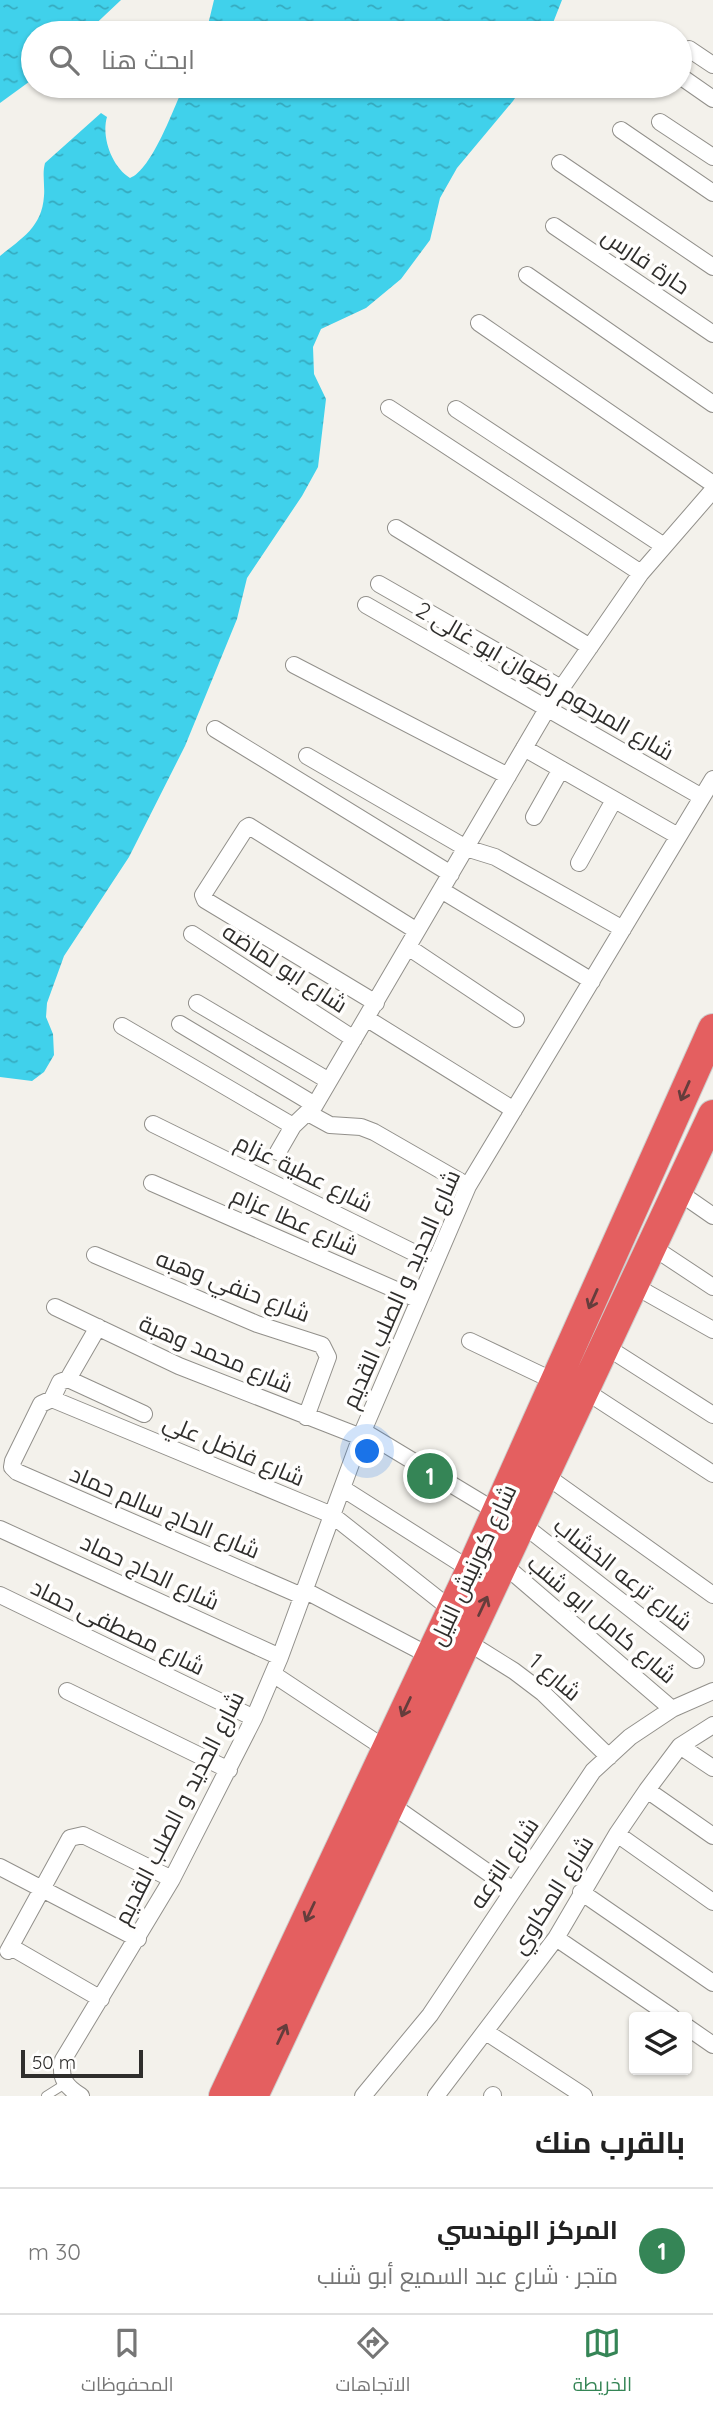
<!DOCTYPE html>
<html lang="ar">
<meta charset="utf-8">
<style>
:root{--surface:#fff;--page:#f6f6f6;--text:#222;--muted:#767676;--line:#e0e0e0;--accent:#358556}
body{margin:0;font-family:Quicksand,Cairo,sans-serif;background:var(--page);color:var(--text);direction:rtl}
.controls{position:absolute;right:21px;bottom:21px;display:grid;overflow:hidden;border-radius:7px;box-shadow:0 2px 5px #0004}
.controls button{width:63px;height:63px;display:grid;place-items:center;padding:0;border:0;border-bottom:2px solid var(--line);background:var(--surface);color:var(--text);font:35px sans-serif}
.scale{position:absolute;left:21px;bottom:18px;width:122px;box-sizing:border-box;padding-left:7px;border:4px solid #2f2e2c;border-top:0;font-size:19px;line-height:24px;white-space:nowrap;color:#2f2e2c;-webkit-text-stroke:5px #fffefd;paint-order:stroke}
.you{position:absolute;left:368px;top:1452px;width:24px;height:24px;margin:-18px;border:5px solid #fff;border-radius:50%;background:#1a73e8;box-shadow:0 0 0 10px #1a73e833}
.badge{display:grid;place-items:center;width:46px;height:46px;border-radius:50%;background:var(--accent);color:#fff;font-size:23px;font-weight:700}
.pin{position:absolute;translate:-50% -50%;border:4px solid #fff;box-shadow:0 2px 7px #0006}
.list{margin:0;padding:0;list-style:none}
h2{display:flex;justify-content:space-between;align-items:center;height:91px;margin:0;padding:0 28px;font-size:30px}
h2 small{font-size:23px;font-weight:400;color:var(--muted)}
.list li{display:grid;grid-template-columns:46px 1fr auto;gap:21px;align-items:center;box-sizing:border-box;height:126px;padding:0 28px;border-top:2px solid var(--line)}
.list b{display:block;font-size:26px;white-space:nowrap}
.list p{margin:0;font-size:23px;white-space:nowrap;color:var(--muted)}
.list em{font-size:23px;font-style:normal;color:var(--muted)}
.icon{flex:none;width:38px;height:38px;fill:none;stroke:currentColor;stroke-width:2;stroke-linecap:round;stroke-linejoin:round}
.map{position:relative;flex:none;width:713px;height:2096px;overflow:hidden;direction:ltr}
.search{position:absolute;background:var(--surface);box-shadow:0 2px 5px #0004;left:21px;right:21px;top:21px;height:77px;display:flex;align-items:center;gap:18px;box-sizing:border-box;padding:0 24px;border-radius:38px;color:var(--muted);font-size:26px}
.sheet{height:217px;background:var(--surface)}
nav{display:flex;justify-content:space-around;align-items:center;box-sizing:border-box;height:98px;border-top:2px solid var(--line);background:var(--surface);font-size:19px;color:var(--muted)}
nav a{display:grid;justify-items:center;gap:4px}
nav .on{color:var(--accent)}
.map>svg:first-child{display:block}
</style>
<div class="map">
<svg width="713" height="2096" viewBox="0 0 713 2096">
<defs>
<pattern id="water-ripples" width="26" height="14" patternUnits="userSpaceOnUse" patternTransform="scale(1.75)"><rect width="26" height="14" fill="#40d1eb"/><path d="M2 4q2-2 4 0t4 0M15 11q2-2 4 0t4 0" fill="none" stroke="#36aabf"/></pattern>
</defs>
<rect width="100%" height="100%" fill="#f3f1eb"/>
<!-- water -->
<path fill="url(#water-ripples)" d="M 0,0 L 121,0 L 86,33 L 33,33 L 33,79 L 0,103 Z
M 214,0 L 562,0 L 549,33 L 206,33 Z
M 184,86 L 523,86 L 513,101 L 457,168 L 440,198 L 430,240 L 401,279 L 366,308 L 321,329 L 313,347 L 314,374 L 326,399 L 318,467 L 302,496 L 247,578 L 237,619 L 185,746 L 129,857 L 64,956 L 47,1003 L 46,1017 L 53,1034 L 54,1055 L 44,1072 L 32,1081 L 0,1077 L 0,256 C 22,238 42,227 44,196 C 45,185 42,174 45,163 L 101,113 L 107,117 C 101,137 112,167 130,178 C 152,170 174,107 184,86 Z"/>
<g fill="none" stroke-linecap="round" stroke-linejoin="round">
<defs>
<path id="lane" d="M 46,2096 L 65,2084"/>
<path id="street" d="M 689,49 L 713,65
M 680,76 L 713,99
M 660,122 L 713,157
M 621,130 L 713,193
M 560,163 L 713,267
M 554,226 L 713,334
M 527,275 L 713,404
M 479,323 L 713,484
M 389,408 L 641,573
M 456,409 L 664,546
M 396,528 L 590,647
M 379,584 L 561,688
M 366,605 L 702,797
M 294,665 L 508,776
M 215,729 L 451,874
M 524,748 L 678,836
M 307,756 L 466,848 L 495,857 L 623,929
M 534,817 L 561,769
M 579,863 L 614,800
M 441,890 L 592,981
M 192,934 L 354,1039
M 408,947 L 516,1019
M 197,1003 L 329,1081
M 376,1003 L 205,900 L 203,895 L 246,828 L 249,826 L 417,931
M 366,1018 L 514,1110
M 180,1024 L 315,1105
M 122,1026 L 293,1126
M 308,1113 L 330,1125 L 361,1127 L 374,1132 L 468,1186
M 153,1124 L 435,1263
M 278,1152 L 293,1126 L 315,1105 L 547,709 L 641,573 L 713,490
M 152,1183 L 419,1300
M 677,1191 L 713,1216
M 651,1246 L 713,1287
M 95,1255 L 257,1324 L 322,1345 L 328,1357 L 306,1417
M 633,1285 L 713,1330
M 55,1307 L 179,1366 L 361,1437
M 470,1341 L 556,1382
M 605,1346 L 713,1415
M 68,1379 L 98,1327
M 584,1390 L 713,1474
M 52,1399 L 60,1382 L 68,1379 L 144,1414
M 363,1431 L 497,1512
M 545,1475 L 713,1595
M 342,1488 L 471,1570
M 522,1524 L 696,1660
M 0,1529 L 280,1657
M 503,1564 L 672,1709
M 304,1590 L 430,1656
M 0,1595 L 254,1718
M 302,1596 L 17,1472 L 12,1467 L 13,1461 L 41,1404 L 52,1399 L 332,1515 L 452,1610
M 466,1641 L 514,1671 L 543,1693 L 609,1757
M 273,1674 L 386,1749
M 67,1691 L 229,1770
M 680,1746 L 713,1768
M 647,1790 L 713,1836
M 390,1804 L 513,1890
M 617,1834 L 713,1902
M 0,1867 L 138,1939
M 581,1892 L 713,1983
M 556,1938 L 672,2017
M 11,1947 L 101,1999
M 8,1951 L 70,1838 L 83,1835 L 172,1879
M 687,2027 L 713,2045
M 486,2032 L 584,2096
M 81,2096 C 66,2087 59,2078 63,2060 L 172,1879 L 254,1718 L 280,1657 L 363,1431 L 468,1186 L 713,779
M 363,2096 L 430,2015 L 593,1771 L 630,1737 L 672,1709 L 713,1691
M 436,2096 L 556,1938 L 617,1834 L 647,1790 L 680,1746 L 713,1725
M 492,2096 L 493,2095"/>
<path id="highway" d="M 224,2096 L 471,1570 L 713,1029
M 253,2096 L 713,1115"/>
</defs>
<!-- lane casing -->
<use href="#lane" stroke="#92908b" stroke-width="10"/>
<!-- street casing -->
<use href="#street" stroke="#92908b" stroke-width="18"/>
<!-- highway casing -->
<use href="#highway" stroke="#cdcdcc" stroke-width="32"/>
<!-- lane -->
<use href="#lane" stroke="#fff" stroke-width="8"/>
<!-- street -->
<use href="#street" stroke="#fff" stroke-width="16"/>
<!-- highway -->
<use href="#highway" stroke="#e45f60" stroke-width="30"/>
</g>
<!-- one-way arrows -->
<defs><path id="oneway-shaft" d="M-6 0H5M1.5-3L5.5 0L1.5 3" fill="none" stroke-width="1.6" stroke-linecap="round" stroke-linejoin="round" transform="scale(1.75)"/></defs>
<g stroke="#653d3c">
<use href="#oneway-shaft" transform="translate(685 1091) rotate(114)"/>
<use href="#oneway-shaft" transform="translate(593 1299) rotate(114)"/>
<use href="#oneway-shaft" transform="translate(483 1606) rotate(-65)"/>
<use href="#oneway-shaft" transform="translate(406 1707) rotate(115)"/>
<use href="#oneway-shaft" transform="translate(310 1912) rotate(115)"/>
<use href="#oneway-shaft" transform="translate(282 2034) rotate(-65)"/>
</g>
<g text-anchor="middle" stroke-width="7" stroke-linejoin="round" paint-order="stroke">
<!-- street labels -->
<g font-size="23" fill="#2f2e2c" stroke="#fffefd">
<text transform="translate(646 261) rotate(34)" y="8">حارة فارس</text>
<text transform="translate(545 681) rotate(30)" y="8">شارع المرحوم رضوان ابو غالى 2</text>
<text transform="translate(285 968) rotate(33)" y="8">شارع ابو لماضه</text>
<text transform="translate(304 1173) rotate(26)" y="8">شارع عطية عزام</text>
<text transform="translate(295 1221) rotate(24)" y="8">شارع عطا عزام</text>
<text transform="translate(233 1286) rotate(21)" y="8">شارع حنفي وهبه</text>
<text transform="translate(401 1289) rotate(-66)" y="8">شارع الحديد و الصلب القديم</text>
<text transform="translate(216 1354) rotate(23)" y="8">شارع محمد وهبة</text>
<text transform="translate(234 1450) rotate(23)" y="8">شارع فاضل علي</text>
<text transform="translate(165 1512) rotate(23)" y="8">شارع الحاج سالم حماد</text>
<text transform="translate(473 1565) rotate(-65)" y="8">شارع كورنيش النيل</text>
<text transform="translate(150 1572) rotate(25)" y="8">شارع الحاج حماد</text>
<text transform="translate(623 1574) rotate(38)" y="8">شارع ترعه الخشاب</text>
<text transform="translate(602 1619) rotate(40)" y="8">شارع كامل ابو شنب</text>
<text transform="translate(118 1627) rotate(26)" y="8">شارع مصطفى حماد</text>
<text transform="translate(555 1677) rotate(40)" y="8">شارع 1</text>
<text transform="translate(179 1808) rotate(-63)" y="8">شارع الحديد و الصلب القديم</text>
<text transform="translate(504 1863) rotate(-56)" y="8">شارع الترعه</text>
<text transform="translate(552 1895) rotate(-58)" y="8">شارع المكاوي</text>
</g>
</g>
</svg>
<div class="controls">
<button><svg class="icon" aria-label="layers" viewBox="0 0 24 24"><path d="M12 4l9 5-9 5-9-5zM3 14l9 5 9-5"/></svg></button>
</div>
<div class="scale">50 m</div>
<div class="you"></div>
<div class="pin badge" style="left:430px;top:1476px">1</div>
<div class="search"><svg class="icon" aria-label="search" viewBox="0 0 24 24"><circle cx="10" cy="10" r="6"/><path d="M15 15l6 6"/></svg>ابحث هنا</div>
</div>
<section class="sheet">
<h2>بالقرب منك<small></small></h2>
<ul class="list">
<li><span class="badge">1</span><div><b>المركز الهندسي</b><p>متجر · شارع عبد السميع أبو شنب</p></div><em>30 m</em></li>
</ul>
</section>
<nav>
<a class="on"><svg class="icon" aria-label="map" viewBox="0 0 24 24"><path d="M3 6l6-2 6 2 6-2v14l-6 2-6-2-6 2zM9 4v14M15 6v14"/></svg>الخريطة</a>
<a><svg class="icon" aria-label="directions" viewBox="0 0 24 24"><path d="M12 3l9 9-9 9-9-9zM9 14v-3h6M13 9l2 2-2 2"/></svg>الاتجاهات</a>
<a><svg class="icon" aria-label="saved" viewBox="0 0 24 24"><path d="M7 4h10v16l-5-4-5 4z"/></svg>المحفوظات</a>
</nav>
